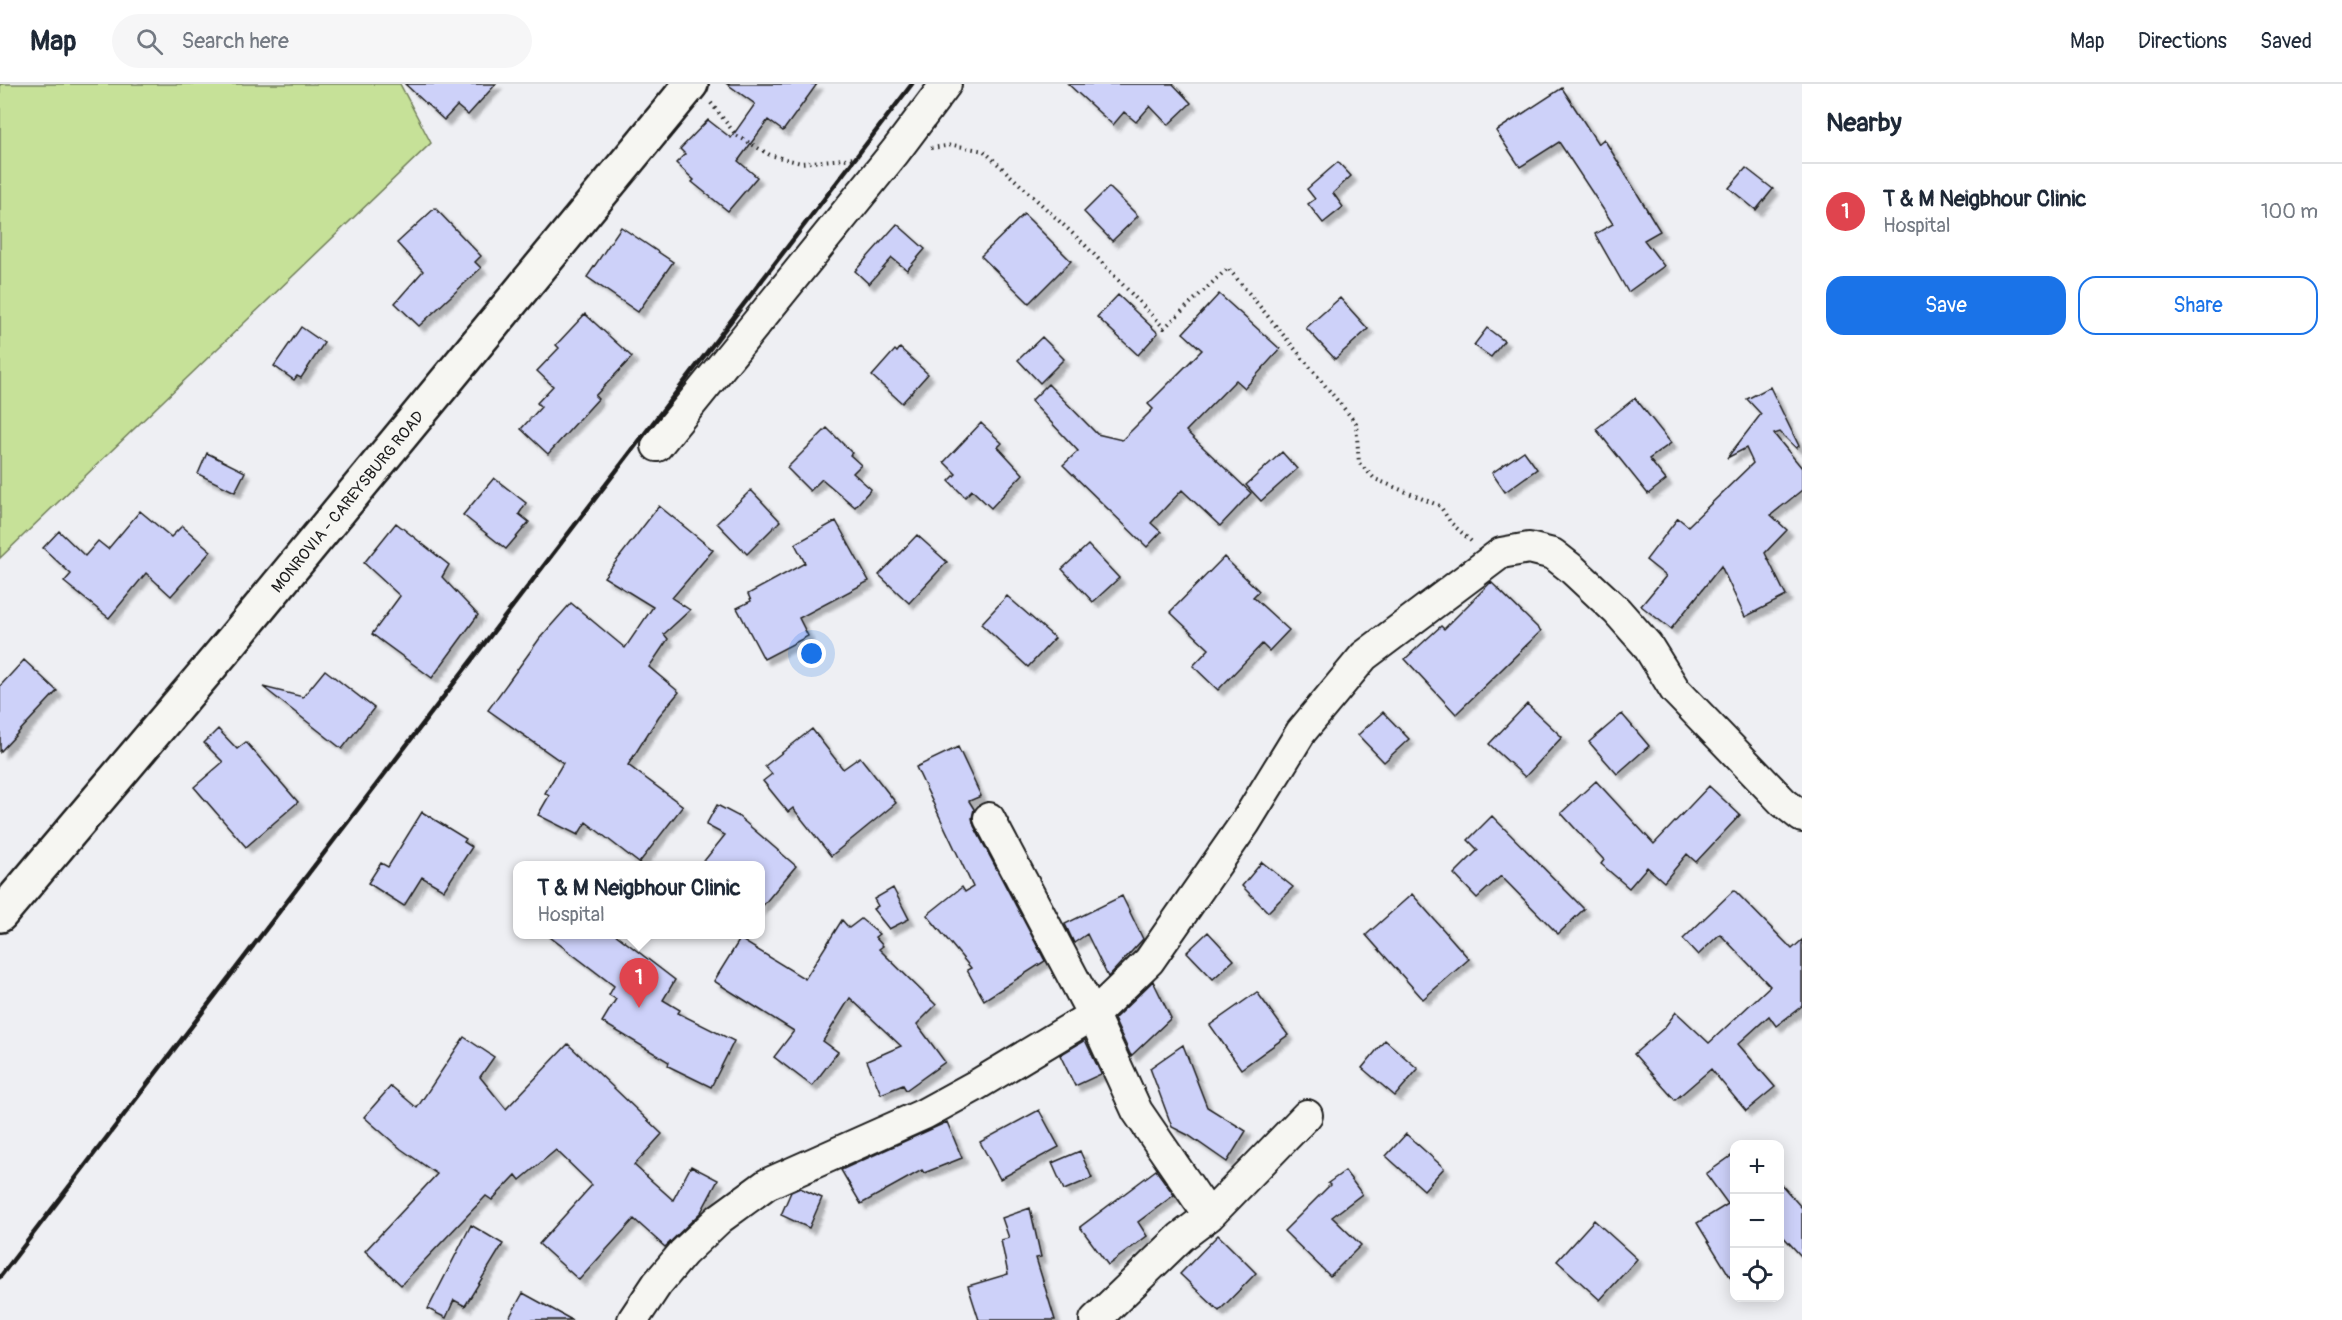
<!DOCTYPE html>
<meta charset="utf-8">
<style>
:root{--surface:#fff;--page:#f6f6f7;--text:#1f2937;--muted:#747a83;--line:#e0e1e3;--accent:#1a73e8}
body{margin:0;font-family:Pangolin,sans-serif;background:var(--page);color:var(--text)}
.controls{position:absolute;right:18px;bottom:18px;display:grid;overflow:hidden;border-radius:12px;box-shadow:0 3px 15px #0003}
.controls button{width:54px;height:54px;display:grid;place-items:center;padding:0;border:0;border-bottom:2px solid var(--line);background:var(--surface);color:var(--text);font:30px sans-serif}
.you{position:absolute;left:812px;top:570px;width:21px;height:21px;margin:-15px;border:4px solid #fff;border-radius:50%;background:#1a73e8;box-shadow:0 0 0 9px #1a73e833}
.badge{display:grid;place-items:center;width:39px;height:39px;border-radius:50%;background:var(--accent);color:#fff;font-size:20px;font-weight:700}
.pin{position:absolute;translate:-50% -50px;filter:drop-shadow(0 2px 3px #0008)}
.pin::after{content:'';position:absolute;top:32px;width:21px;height:18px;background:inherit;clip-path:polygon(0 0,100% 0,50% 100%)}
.popup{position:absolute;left:513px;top:777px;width:252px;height:78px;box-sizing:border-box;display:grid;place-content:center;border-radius:12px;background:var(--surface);filter:drop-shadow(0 2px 4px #0005);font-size:20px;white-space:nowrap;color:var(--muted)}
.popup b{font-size:22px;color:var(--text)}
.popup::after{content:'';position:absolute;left:50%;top:100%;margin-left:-12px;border:12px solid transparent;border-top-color:var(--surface)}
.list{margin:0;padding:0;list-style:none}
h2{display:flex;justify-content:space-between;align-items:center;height:78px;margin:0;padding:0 24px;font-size:26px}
h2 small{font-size:20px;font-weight:400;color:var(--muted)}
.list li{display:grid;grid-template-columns:39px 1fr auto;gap:18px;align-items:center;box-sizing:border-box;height:96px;padding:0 24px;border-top:2px solid var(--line)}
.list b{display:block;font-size:22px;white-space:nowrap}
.list p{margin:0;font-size:20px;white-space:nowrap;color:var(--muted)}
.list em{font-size:20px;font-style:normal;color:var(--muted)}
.actions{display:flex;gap:12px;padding:18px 24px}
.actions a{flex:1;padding:14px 0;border:2px solid var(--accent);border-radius:18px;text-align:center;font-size:21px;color:var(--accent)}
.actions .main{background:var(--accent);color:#fff}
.icon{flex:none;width:33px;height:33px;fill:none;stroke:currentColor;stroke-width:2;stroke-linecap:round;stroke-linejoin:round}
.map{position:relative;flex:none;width:1802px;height:1236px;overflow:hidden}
header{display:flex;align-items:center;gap:36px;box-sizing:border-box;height:84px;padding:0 30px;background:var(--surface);border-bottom:2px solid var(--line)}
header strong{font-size:28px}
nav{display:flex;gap:33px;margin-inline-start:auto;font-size:21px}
.search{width:420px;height:54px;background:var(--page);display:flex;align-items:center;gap:15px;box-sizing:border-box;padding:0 21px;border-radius:33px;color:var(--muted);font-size:22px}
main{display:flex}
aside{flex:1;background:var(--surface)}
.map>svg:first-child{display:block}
</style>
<header>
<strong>Map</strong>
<div class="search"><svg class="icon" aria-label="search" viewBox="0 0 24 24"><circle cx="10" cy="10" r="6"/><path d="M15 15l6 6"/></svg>Search here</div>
<nav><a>Map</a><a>Directions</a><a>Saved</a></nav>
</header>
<main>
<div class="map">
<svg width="1802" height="1236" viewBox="0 0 1802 1236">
<defs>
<filter id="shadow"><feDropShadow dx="5.5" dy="5.5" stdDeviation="1.5" flood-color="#0004"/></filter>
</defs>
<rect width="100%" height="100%" fill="#eeeff3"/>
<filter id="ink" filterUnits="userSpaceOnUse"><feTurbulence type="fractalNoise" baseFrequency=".0167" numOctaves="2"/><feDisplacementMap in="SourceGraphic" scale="12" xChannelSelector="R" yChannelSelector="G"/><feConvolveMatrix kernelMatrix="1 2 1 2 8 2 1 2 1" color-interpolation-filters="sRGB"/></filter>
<g filter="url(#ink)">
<!-- green -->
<path fill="#c6e198" stroke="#717e5a" stroke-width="1.5" d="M 0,0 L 400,0 L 431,59 L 0,474 Z"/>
<!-- building -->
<path fill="#cdd1f9" stroke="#1c1c1c" stroke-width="1.5" filter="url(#shadow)" d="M 405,0 L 496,0 L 468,31 L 457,22 L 444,36 Z
M 727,0 L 817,0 L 783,47 L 768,36 L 738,77 L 757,93 L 728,127 L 692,98 L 694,96 L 676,79 L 685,70 L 680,65 L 708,36 L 731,54 L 755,20 Z
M 1068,0 L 1173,0 L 1191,19 L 1168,41 L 1150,22 L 1136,38 L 1124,28 L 1113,41 Z
M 1562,4 L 1598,60 L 1604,55 L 1660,147 L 1644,156 L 1664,182 L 1628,208 L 1595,150 L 1613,140 L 1559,58 L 1520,83 L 1496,47 Z
M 1338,78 L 1351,92 L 1333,109 L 1343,123 L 1323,139 L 1308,120 L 1315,115 L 1307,105 Z
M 1746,84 L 1773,105 L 1756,126 L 1729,104 Z
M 1109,103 L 1138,132 L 1112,157 L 1084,128 Z
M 435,124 L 481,172 L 475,178 L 481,184 L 419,242 L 395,219 L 423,187 L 397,159 Z
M 1024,130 L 1071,177 L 1029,219 L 981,172 Z
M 897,140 L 925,165 L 907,186 L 892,174 L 869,200 L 855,187 Z
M 621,143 L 673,178 L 638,228 L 587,193 Z
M 1219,210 L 1280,265 L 1245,304 L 1236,296 L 1186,347 L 1251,409 L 1220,442 L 1182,406 L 1151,439 L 1161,448 L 1147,463 L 1063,381 L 1078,367 L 1031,317 L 1048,300 L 1097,350 L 1122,356 L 1153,325 L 1148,320 L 1202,266 L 1183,249 Z
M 1118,211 L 1158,249 L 1138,271 L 1097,233 Z
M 1340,214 L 1368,245 L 1335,275 L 1306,244 Z
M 585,230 L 632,273 L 595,312 L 598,315 L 548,370 L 521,345 L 541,323 L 537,319 L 553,302 L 537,287 L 559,264 L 556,261 Z
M 301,243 L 324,259 L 301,294 L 297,292 L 294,296 L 274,282 Z
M 1487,244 L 1504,257 L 1491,273 L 1474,261 Z
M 1042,253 L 1064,275 L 1040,299 L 1018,276 Z
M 900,264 L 928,290 L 902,319 L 872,292 L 895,266 L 897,268 Z
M 1770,303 L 1799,362 L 1796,364 L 1780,348 L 1774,350 L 1802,384 L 1802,406 L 1771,431 L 1787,446 L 1765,469 L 1786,512 L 1745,533 L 1721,482 L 1671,545 L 1641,522 L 1666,492 L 1646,476 L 1678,434 L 1688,442 L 1753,379 L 1746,364 L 1727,374 L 1761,330 L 1747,315 Z
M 1635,314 L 1671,359 L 1649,375 L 1666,396 L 1648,410 L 1596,345 Z
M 981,339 L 1002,359 L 998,363 L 1023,390 L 991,424 L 972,406 L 965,413 L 949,397 L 956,390 L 944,378 Z
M 827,344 L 852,369 L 850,371 L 861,381 L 853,389 L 871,405 L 855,423 L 822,395 L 810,407 L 787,384 Z
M 1524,367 L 1537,385 L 1505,408 L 1492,389 Z
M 1282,368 L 1297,385 L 1261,417 L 1246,401 Z
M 207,369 L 245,388 L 235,408 L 198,390 Z
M 494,394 L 526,419 L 519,430 L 529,438 L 506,465 L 463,431 Z
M 751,406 L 780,437 L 747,470 L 717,439 Z
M 659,422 L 713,466 L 672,514 L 690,526 L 664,550 L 668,555 L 649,583 L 679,608 L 659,632 L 628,681 L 683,722 L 639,779 L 586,738 L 578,751 L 538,731 L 549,712 L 545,709 L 563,679 L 488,626 L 540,554 L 571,519 L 625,564 L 653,523 L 604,493 Z
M 140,427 L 171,453 L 182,442 L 211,467 L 171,512 L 146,489 L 109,534 L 64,498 L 71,490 L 43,464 L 59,447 L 85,472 L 98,457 L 108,465 Z
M 836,437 L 869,497 L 799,534 L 808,552 L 764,575 L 737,524 L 751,517 L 748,510 L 805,479 L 795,460 Z
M 396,439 L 449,481 L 442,493 L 478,531 L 432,594 L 372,550 L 400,512 L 364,479 Z
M 917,451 L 947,478 L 909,519 L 879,491 Z
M 1088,461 L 1119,494 L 1093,518 L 1062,485 Z
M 1224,473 L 1259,507 L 1253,513 L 1289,546 L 1269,567 L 1262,560 L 1218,606 L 1193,582 L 1209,565 L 1170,528 Z
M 1491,498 L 1541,547 L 1456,630 L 1405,575 L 1441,542 L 1444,545 Z
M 1007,512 L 1055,554 L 1028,583 L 981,540 Z
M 24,576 L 57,607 L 0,668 L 0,602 Z
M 325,586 L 374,624 L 342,665 L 263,603 L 303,613 Z
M 1527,620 L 1562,653 L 1525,693 L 1489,660 Z
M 1383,628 L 1409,655 L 1384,678 L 1358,651 Z
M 1622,630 L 1649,662 L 1617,690 L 1589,658 Z
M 218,645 L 237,665 L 246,658 L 298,718 L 246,763 L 194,703 L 223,678 L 204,659 Z
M 812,645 L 843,685 L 860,673 L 896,719 L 831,772 L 793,724 L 788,728 L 763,697 L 772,690 L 765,682 Z
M 958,663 L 981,712 L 969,717 L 974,725 L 972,734 L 974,742 L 1045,877 L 984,916 L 967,886 L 971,884 L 927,831 L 962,803 L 965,808 L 973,803 L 916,683 Z
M 1596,697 L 1654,760 L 1709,702 L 1740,731 L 1696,778 L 1687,770 L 1664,798 L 1647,783 L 1629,804 L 1601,780 L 1604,776 L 1561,729 Z
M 717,721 L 738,732 L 796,782 L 760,825 L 760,782 L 700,782 L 725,751 L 706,741 Z
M 422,728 L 466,755 L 464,758 L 472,763 L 444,806 L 422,793 L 404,822 L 368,799 L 381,779 L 388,783 Z
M 1492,732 L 1584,825 L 1558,850 L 1501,792 L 1477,814 L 1454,790 L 1478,766 L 1468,756 Z
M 1262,778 L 1293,803 L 1268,828 L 1242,802 Z
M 893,804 L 909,835 L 889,845 L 873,825 L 878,822 L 874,815 Z
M 1734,806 L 1792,865 L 1802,856 L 1802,922 L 1776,942 L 1769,932 L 1738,960 L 1775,1003 L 1746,1027 L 1711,985 L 1675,1016 L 1634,970 L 1664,944 L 1676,928 L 1709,959 L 1770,902 L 1720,850 L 1698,871 L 1683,855 Z
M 1412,810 L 1469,875 L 1423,915 L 1366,851 Z
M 1122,812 L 1143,855 L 1108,893 L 1087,850 L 1074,859 L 1065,840 Z
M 861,835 L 879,850 L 875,853 L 883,862 L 879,865 L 936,921 L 917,940 L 945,978 L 906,1006 L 903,1001 L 881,1010 L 867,977 L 901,962 L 850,914 L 823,957 L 838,968 L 812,1002 L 774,973 L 794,947 L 714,897 L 740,855 L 805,895 L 842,836 L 849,844 Z
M 1208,848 L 1234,876 L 1213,895 L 1187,868 Z
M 546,850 L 615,850 L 675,896 L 663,916 L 680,926 L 678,929 L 734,957 L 711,1003 L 668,982 L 669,978 L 602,938 L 616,915 L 609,911 L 614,902 Z
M 1153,897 L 1171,934 L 1131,972 L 1114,935 Z
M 1257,908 L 1288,951 L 1241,985 L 1210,941 Z
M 464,953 L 494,973 L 480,993 L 506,1025 L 568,960 L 662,1050 L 634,1081 L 673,1116 L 691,1082 L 718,1096 L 701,1128 L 665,1163 L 634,1135 L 579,1196 L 539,1160 L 592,1101 L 556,1066 L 520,1096 L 516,1091 L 492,1116 L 486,1112 L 401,1201 L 365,1167 L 437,1090 L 401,1065 L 364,1033 L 391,1002 L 417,1024 Z
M 1085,956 L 1101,990 L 1075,1002 L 1060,971 Z
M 1385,956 L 1418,985 L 1395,1012 L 1362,984 Z
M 1183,961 L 1207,1023 L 1246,1047 L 1227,1078 L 1188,1051 L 1172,1043 L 1150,984 Z
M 1039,1026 L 1059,1063 L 1000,1095 L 980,1058 Z
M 947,1038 L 962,1074 L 924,1089 L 922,1086 L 861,1120 L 841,1086 Z
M 1406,1050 L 1444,1084 L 1424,1106 L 1386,1072 Z
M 1080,1067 L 1092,1094 L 1064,1106 L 1052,1079 Z
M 1734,1070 L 1734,1199 L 1697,1139 L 1728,1120 L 1706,1090 Z
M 1156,1086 L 1174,1111 L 1138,1138 L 1147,1152 L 1108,1181 L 1080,1143 Z
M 1345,1087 L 1362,1110 L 1332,1133 L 1361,1161 L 1330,1192 L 1284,1147 L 1330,1101 L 1328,1099 Z
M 1779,1098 L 1802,1124 L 1802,1173 L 1779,1148 Z
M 800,1104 L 822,1114 L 809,1144 L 781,1131 L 791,1108 Z
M 1030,1124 L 1041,1173 L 1036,1174 L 1055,1236 L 979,1236 L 968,1202 L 1008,1190 L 1001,1156 L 1009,1154 L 1002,1134 Z
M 1594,1136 L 1637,1175 L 1600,1216 L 1557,1177 Z
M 471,1141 L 503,1160 L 465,1222 L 454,1216 L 446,1234 L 428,1225 Z
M 1218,1151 L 1256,1189 L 1219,1227 L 1180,1190 Z
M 523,1209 L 572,1236 L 508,1236 Z"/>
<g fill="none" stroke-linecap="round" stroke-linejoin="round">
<defs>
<path id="minor" d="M 657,362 L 895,68 L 946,0
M 989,734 L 1093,931 L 1137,1027 L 1209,1132
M 633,1236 L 657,1200 L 683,1169 L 719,1135 L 767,1100 L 924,1030 L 975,1002 L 1093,931 L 1149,877 L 1245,739 L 1301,648 L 1364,572 L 1501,469 L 1529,464 L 1553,470 L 1572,485 L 1617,527 L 1647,561 L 1675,606 L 1783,718 L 1802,733
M 1095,1236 L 1181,1153 L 1209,1132 L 1307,1031"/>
<g id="secondary">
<path id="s1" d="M 0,831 L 232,557 L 691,0"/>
</g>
</defs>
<!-- minor casing -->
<use href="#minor" stroke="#1c1c1c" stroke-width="34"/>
<!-- secondary casing -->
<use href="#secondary" stroke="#1c1c1c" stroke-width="38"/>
<!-- path -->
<path stroke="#1c1c1c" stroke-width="4" stroke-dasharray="1.5 4.5" stroke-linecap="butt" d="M 711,19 L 736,51 L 770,71 L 801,79 L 855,74
M 931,64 L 953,61 L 984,67 L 1085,161 L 1164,244 L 1228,184 L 1356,339 L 1359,379 L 1375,395 L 1440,422 L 1451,439 L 1472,458"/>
<!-- minor -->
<use href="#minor" stroke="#f6f6f2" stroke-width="30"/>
<!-- secondary -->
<use href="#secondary" stroke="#f6f6f2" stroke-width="33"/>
<!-- rail -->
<path stroke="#1c1c1c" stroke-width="4.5" d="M 0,1193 L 912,0"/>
</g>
</g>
<g text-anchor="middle" stroke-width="4.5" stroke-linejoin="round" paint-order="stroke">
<!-- street labels -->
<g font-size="16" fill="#1c1c1c" stroke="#f6f6f2">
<text dy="6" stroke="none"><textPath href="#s1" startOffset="540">MONROVIA - CAREYSBURG ROAD</textPath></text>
</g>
</g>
</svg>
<div class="controls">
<button>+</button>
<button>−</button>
<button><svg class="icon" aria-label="locate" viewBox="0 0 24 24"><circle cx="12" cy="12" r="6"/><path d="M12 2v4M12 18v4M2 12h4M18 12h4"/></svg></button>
</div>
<div class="you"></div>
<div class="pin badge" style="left:639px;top:924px;background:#e0444e">1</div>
<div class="popup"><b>T &amp; M Neigbhour Clinic</b>Hospital</div>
</div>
<aside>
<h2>Nearby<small></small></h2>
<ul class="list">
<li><span class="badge" style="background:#e0444e">1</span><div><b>T &amp; M Neigbhour Clinic</b><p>Hospital</p></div><em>100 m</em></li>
</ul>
<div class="actions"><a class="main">Save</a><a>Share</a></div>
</aside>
</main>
